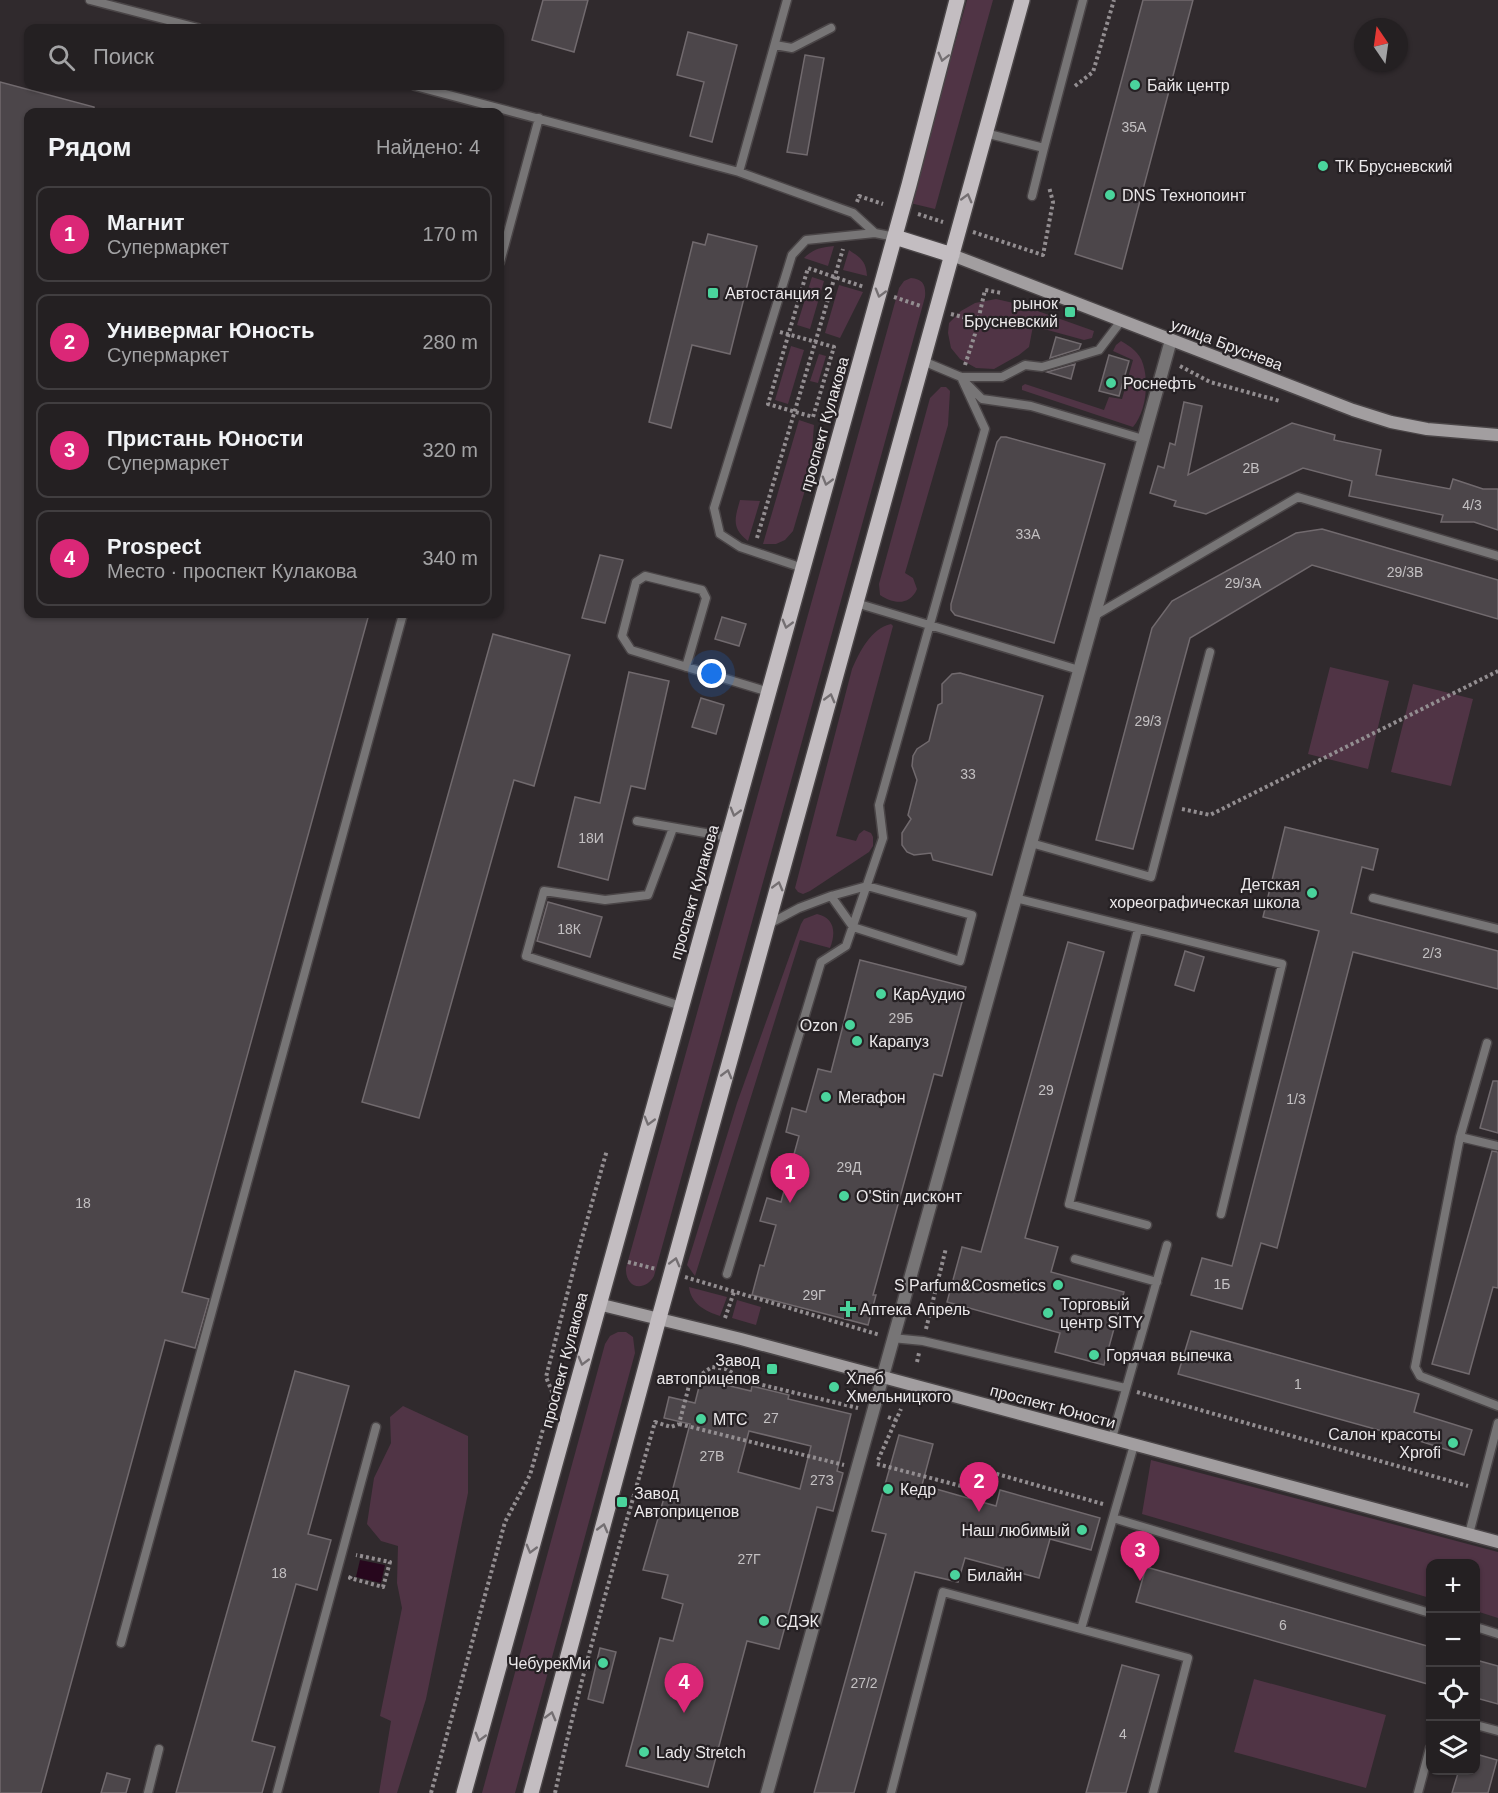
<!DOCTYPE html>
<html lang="ru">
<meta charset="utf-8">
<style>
:root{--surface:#242022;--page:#302d2f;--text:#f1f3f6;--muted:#a3a3a5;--line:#413e40;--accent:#db2777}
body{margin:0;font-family:Helvetica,sans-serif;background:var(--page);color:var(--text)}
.controls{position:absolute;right:18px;bottom:18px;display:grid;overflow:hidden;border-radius:12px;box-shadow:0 2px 4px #0004}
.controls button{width:54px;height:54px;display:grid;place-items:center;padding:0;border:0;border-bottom:2px solid var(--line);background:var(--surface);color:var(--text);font:30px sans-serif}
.compass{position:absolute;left:1354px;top:18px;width:54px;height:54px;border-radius:50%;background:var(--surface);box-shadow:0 2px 4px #0004;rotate:347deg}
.you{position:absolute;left:712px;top:674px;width:21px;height:21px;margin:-15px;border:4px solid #fff;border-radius:50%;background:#1a73e8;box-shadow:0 0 0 9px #1a73e833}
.badge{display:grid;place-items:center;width:39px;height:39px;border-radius:50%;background:var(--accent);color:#fff;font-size:20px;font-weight:700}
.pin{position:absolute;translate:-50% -50px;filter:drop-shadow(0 2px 3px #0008)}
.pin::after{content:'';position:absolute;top:32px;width:21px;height:18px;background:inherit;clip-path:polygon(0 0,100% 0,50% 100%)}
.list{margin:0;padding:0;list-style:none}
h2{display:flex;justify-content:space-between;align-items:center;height:78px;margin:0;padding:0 24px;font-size:26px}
h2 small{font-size:20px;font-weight:400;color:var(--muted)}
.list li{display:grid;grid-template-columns:39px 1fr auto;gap:18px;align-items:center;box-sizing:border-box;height:96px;margin:0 12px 12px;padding:0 12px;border:2px solid var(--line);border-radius:12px}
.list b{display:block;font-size:22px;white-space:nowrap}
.list p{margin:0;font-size:20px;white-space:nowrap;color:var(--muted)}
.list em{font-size:20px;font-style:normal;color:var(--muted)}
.icon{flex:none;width:33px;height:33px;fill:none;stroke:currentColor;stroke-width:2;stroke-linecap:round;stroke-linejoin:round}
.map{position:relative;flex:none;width:1498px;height:1793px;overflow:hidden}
.search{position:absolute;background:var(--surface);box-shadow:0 2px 4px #0004;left:24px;top:24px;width:480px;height:66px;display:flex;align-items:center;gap:15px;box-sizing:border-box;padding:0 21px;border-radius:12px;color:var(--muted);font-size:22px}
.panel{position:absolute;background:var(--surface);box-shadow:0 2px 4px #0004;left:24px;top:108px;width:480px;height:510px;border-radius:12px}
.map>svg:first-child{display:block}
</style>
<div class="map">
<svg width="1498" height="1793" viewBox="0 0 1498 1793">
<rect width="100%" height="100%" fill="#302a2d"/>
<!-- green -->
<path fill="#503445" d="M 967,0 L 993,0 L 935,209 L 910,203 Z
M 834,246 L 828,266 L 804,258 C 813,249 822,247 834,246 Z
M 849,250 C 861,258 866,261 867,276 L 843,270 Z
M 812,277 L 824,281 L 810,329 L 797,325 Z
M 911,278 C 923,279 926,285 925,297 L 654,1276 C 645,1292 625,1289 626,1268 L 899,288 L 904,281 Z
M 839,285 L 863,292 L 840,338 L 825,333 Z
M 996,299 L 1018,304 L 1094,331 L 1092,338 L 1084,340 L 1033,326 L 1029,347 L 1019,355 L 994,369 L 976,368 L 960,359 L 951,348 L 948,333 L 949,323 L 961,311 L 975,303 Z
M 1121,341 C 1130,346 1140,353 1143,364 C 1149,383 1146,412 1133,427 L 1022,390 L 1022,386 L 1025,384 L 1104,410 L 1109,397 L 1122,399 L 1133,360 L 1113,351 L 1116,345 Z
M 791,346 L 804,350 L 788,404 L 775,400 Z
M 819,354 L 826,356 L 818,383 L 810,381 Z
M 941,387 L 946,387 L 950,391 L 948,425 L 905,573 L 913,578 L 917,589 C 910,606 893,604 880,595 L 879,584 L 930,398 Z
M 799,420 L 814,425 L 810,473 L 793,531 L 785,540 L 776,544 L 763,544 Z
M 740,500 L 760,501 L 748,541 C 731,528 735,518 740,500 Z
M 891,624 L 893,626 L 836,836 L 856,841 L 859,834 L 864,830 L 871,833 L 873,837 L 873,846 L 869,852 L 810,891 L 803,894 L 798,892 L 795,888 L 852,669 C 859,653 871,628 891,624 Z
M 1330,667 L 1389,681 L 1368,769 L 1308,754 Z
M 1413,684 L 1473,699 L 1451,786 L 1391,772 Z
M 817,914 C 835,918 836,933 830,948 L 800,940 L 695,1276 L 687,1265 L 737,1103 L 801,924 L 804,919 Z
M 689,1287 L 727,1297 L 720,1316 C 705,1311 691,1304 689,1287 Z
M 737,1300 L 761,1307 L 756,1325 L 732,1318 Z
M 618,1332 L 626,1332 L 633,1337 L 635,1353 L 515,1793 L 482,1793 L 605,1344 L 610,1336 Z
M 403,1406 L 468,1436 L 468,1493 L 426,1699 L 397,1793 L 379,1793 L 391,1721 L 380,1716 L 402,1608 L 397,1583 L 398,1546 L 381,1541 L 367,1524 L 374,1478 L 391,1443 L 390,1417 Z
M 1151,1460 L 1498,1552 L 1498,1618 L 1476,1611 L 1476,1564 L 1430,1564 L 1430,1598 L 1142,1514 Z
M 1254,1679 L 1386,1715 L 1366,1788 L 1234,1752 Z"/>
<!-- water -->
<path fill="#27071d" d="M 360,1560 L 385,1565 L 381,1583 L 356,1577 Z"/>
<!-- building -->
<path fill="#4c464a" stroke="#716a6e" stroke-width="1.5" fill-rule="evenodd" d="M 543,0 L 588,0 L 574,52 L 532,40 Z
M 1143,0 L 1193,0 L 1122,269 L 1075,254 Z
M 688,32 L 737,45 L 712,142 L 690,136 L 704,82 L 677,75 Z
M 805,55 L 824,58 L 807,155 L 787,152 Z
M 0,82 L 94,107 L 94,112 L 28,112 L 28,614 L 369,614 L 182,1292 L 209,1299 L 195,1348 L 165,1340 L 41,1793 L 0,1793 Z
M 708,234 L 757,246 L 730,354 L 692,345 L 671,428 L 649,422 L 693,242 L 705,245 Z
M 1056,337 L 1081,344 L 1079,349 L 1050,358 Z
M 1109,355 L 1129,361 L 1119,396 L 1099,391 Z
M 1075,364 L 1071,379 L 1047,372 Z
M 1184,402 L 1202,406 L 1188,475 L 1292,423 L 1335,435 L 1334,440 L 1381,450 L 1376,475 L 1450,489 L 1453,479 L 1483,489 L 1498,489 L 1498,530 L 1474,522 L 1441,522 L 1443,515 L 1349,496 L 1352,481 L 1303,468 L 1206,514 L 1174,506 L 1176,501 L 1150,493 L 1158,466 L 1164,468 L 1170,443 L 1175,445 Z
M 1001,437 L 1006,437 L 1105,464 L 1054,643 L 955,615 L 951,610 L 951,604 L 997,442 Z
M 1322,529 L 1498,580 L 1498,619 L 1312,565 L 1190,638 L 1133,849 L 1096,840 L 1152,628 L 1172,601 L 1296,533 Z
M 600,555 L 623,560 L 605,623 L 582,618 Z
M 722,617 L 746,624 L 739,646 L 715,639 Z
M 493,634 L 570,655 L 534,786 L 514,780 L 419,1118 L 362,1102 Z
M 629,672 L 669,681 L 645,789 L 631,786 L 608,880 L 558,867 L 575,797 L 600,803 Z
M 960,673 L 1043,696 L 992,875 L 933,860 L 931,853 L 914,855 L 907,852 L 902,845 L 902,833 L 911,819 L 908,815 L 917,780 L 912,766 L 913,756 L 917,749 L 929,741 L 938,705 L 942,703 L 942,684 L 952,674 Z
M 701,698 L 724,705 L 716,734 L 692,727 Z
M 1285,827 L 1378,849 L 1373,870 L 1362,867 L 1351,913 L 1498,951 L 1498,989 L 1353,952 L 1277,1248 L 1261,1243 L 1242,1309 L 1191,1295 L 1202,1258 L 1232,1266 L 1319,931 L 1263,917 Z
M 548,902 L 602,917 L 590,957 L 537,941 Z
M 1068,942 L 1104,952 L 1025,1238 L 1058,1247 L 1051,1272 L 1124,1292 L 1104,1365 L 1055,1352 L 1060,1333 L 947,1302 L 962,1247 L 981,1252 Z
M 1185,951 L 1204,957 L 1194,991 L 1175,985 Z
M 860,960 L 966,987 L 942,1076 L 934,1074 L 873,1295 L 876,1295 L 868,1325 L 752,1295 L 760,1265 L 764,1266 L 776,1225 L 760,1221 L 767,1198 L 781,1202 L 799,1136 L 786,1132 L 792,1108 L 806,1112 L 818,1069 L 831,1072 Z
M 1493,1081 L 1498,1081 L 1498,1133 L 1480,1128 Z
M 1492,1151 L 1498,1152 L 1498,1288 L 1493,1287 L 1469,1374 L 1432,1364 Z
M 1191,1331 L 1419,1394 L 1414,1412 L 1472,1430 L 1464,1455 L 1407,1437 L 1407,1438 L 1178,1374 Z
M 295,1371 L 349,1386 L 308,1534 L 331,1540 L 317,1590 L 296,1584 L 252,1741 L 275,1747 L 262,1793 L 176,1793 Z
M 701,1379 L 751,1391 L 752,1386 L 789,1395 L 788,1399 L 851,1414 L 837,1471 L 843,1473 L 833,1511 L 817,1507 L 779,1649 L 747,1641 L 708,1787 L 626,1766 L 660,1638 L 673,1641 L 683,1604 L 662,1598 L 668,1575 L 643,1570 L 666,1491 L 672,1492 L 690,1424 L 664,1418 L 669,1397 L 695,1403 ZM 749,1431 L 811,1446 L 800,1489 L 738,1472 Z
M 899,1435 L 933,1444 L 922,1485 L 996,1506 L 1000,1490 L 1100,1518 L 1091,1550 L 1050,1539 L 1039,1578 L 965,1558 L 958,1582 L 915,1572 L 854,1793 L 814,1793 L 886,1534 L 872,1531 Z
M 1146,1567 L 1431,1647 L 1431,1685 L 1136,1602 Z
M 600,1648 L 616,1652 L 603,1703 L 588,1699 Z
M 1476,1660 L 1498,1666 L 1498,1704 L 1476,1698 Z
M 1122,1665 L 1159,1675 L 1126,1793 L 1086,1793 Z
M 1476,1754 L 1497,1760 L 1488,1793 L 1452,1793 L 1459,1770 L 1476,1770 Z
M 107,1773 L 130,1779 L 126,1793 L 101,1793 Z"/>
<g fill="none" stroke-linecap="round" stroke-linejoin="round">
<defs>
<path id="lane" d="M 90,0 L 198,28
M 775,45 L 792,48 L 831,28
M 415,86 L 739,172 L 853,213 L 875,233
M 985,133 L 1044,148 L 1083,0
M 739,172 L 787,0
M 1032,196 L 1044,148
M 500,262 L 539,118
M 923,361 L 961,377 L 1002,377 L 1025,365 L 1042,367 L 1099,350 L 1121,321
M 967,384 L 982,399 L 1031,406 L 1143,439
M 803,568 L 740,547 L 720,534 L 714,508 L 792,255 L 806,240 L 875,233 L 895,237
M 856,603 L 1079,670
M 1094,616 L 1298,497 L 1498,556
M 686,667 L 706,598 L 702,590 L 645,576 L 636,582 L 622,636 L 631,650 L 769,692
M 637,821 L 728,837
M 673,828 L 648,895 L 605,900 L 544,891 L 526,956 L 681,1006
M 1031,843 L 1151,877 L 1210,652
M 1015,898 L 1282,964 L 1221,1214
M 1373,898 L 1498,929
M 767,925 L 799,908 L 831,896 L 867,886 L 972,915 L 960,961 L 853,927 L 831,896
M 1138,929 L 1069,1204 L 1147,1225
M 1487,1043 L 1460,1137 L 1415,1367 L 1420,1376 L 1498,1406
M 1460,1137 L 1498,1146
M 1075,1259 L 1157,1282
M 727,1274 L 821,962 L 846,946 L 883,838 L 879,805 L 985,429 L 961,377
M 892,1338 L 923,1341 L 1125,1388
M 1112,1438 L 1167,1245
M 1113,1518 L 1430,1613
M 1469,1534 L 1498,1423
M 1476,1627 L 1498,1634
M 1081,1629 L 1134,1445
M 121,1643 L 403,614
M 1476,1725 L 1498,1731
M 148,1793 L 159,1749
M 277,1793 L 376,1427
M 891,1793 L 943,1592 L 1188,1658 L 1153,1793
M 1418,1793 L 1430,1748"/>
<path id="street" d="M 767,1793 L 1171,340"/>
<path id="secondary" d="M 952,255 L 1353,410 L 1391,422 L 1427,429 L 1498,435
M 598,1304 L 741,1339 L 1498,1542"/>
<path id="primary" d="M 895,237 L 952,255
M 464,1793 L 909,185 L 957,0
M 531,1793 L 659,1318 L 1022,0"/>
</defs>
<!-- lane casing -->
<use href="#lane" stroke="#4a4547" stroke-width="11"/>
<!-- street casing -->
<use href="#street" stroke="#4a4547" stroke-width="15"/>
<!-- secondary casing -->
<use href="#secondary" stroke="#4a4547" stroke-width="15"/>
<!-- primary casing -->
<use href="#primary" stroke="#4a4547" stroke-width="18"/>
<!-- path -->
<path stroke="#938e91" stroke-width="4" stroke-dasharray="3 3" stroke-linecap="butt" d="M 1075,86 L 1093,72 L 1114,0
M 857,202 L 859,196 L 883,204
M 918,214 L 943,222
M 973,232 L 1043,255 L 1053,202 L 1049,187
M 894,297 L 921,306
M 951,314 L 978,321
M 780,332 C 798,337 816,342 834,347 L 813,417 L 768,404 L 808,268 L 864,287
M 965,365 L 975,334 L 985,290 L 1002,293
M 1180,366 L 1210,382 L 1280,401
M 757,538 L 843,249
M 1182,809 L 1210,815 L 1498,671
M 628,1262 L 656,1269
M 685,1277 L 880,1335
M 725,1318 L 734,1292
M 926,1329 L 946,1248
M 917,1362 L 919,1353
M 1137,1392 L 1468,1486
M 888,1417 L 896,1420
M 679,1424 L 844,1465
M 878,1460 L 901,1409
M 877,1464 L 984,1492 L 990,1472 L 1103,1504
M 351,1576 L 350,1578 L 383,1587 L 390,1562 L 356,1555
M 431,1793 L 505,1522 L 530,1475 L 553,1394 L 546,1377 L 578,1252 L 607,1150
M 555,1793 C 582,1668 620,1545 655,1422 L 671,1427 L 679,1424 L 690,1382 L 712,1367 L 726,1369 L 746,1381 L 858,1408"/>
<!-- lane -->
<use href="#lane" stroke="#777576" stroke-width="8"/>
<!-- street -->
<use href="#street" stroke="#777576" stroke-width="12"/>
<!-- secondary -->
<use href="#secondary" stroke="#a29ea0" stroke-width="12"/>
<!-- primary -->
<use href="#primary" stroke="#c3bdc1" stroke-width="15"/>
</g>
<!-- one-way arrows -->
<defs><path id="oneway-chevron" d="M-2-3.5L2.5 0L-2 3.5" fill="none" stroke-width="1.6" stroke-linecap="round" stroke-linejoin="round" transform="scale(1.5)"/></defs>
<g stroke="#746f72">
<use href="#oneway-chevron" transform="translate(943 57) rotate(104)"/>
<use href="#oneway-chevron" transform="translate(967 198) rotate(-75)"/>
<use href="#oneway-chevron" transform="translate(880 293) rotate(106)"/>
<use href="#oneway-chevron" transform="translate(827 481) rotate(106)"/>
<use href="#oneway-chevron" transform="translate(787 624) rotate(105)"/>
<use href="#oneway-chevron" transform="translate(830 698) rotate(-75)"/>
<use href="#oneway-chevron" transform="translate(735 812) rotate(106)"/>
<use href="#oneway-chevron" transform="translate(778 886) rotate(-75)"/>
<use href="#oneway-chevron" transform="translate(727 1074) rotate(-75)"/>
<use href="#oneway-chevron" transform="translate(649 1121) rotate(106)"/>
<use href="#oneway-chevron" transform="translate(675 1262) rotate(-75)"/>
<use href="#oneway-chevron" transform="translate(583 1361) rotate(105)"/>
<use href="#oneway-chevron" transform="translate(603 1528) rotate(-75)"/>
<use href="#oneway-chevron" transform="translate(531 1549) rotate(105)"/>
<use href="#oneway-chevron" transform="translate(551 1716) rotate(-75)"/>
<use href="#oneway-chevron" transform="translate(480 1737) rotate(105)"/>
</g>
<!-- markers -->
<g fill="#4ad49c" stroke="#262124" stroke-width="2">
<circle cx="1135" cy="85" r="6"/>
<circle cx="1323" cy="166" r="6"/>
<circle cx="1110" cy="195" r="6"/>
<rect x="707" y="287" width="12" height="12" rx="3"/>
<rect x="1064" y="306" width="12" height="12" rx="3"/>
<circle cx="1111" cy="383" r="6"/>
<circle cx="1312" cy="893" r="6"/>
<circle cx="881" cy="994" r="6"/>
<circle cx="850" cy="1025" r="6"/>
<circle cx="857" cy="1041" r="6"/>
<circle cx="826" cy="1097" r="6"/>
<circle cx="844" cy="1196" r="6"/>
<circle cx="1058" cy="1285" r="6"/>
<path d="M845 1300h6v6h6v6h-6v6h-6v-6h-6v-6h6z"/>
<circle cx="1048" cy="1313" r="6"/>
<circle cx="1094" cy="1355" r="6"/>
<rect x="766" y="1363" width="12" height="12" rx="3"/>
<circle cx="834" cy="1387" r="6"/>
<circle cx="701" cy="1419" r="6"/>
<circle cx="1453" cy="1443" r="6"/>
<circle cx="888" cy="1489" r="6"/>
<rect x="616" y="1496" width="12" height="12" rx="3"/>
<circle cx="1082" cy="1530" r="6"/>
<circle cx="955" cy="1575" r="6"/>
<circle cx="764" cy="1621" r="6"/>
<circle cx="603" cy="1663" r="6"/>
<circle cx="644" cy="1752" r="6"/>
</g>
<g text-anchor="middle" stroke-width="4.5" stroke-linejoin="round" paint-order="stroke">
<!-- number labels -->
<g font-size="14" fill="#c3c0c2">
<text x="1134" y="132">35А</text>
<text x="1251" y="473">2В</text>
<text x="1472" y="510">4/3</text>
<text x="1028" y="539">33А</text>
<text x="1405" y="577">29/3В</text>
<text x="1243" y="588">29/3А</text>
<text x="1148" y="726">29/3</text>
<text x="968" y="779">33</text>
<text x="591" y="843">18И</text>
<text x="569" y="934">18К</text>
<text x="1432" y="958">2/3</text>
<text x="901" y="1023">29Б</text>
<text x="1046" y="1095">29</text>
<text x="1296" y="1104">1/3</text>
<text x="849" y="1172">29Д</text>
<text x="83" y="1208">18</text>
<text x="1222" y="1289">1Б</text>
<text x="814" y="1300">29Г</text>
<text x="1298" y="1389">1</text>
<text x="771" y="1423">27</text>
<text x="712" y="1461">27В</text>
<text x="822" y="1485">27З</text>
<text x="749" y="1564">27Г</text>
<text x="279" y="1578">18</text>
<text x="1283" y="1630">6</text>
<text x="864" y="1688">27/2</text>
<text x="1123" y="1739">4</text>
</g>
<!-- poi labels -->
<g font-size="16" fill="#ebe8ea" stroke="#262124" text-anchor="start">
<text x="1147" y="91">Байк центр</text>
<text x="1335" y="172">ТК Брусневский</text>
<text x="1122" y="201">DNS Технопоинт</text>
<text x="725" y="299">Автостанция 2</text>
<text x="1058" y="309" text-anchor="end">рынок<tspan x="1058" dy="18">Брусневский</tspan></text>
<text x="1123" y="389">Роснефть</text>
<text x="1300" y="890" text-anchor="end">Детская<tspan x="1300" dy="18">хореографическая школа</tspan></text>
<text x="893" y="1000">КарАудио</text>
<text x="838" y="1031" text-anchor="end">Ozon</text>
<text x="869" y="1047">Карапуз</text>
<text x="838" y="1103">Мегафон</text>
<text x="856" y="1202">O'Stin дисконт</text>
<text x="1046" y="1291" text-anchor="end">S Parfum&amp;Cosmetics</text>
<text x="1060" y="1310">Торговый<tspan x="1060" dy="18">центр SITY</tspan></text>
<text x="860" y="1315">Аптека Апрель</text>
<text x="1106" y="1361">Горячая выпечка</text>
<text x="760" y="1366" text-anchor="end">Завод<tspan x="760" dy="18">автоприцепов</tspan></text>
<text x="846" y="1384">Хлеб<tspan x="846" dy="18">Хмельницкого</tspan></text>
<text x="713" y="1425">МТС</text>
<text x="1441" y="1440" text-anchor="end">Салон красоты<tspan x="1441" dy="18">Xprofi</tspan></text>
<text x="900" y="1495">Кедр</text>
<text x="634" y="1499">Завод<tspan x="634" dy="18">Автоприцепов</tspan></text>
<text x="1070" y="1536" text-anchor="end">Наш любимый</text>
<text x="967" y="1581">Билайн</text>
<text x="776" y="1627">СДЭК</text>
<text x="591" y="1669" text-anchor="end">ЧебурекМи</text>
<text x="656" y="1758">Lady Stretch</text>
</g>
<!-- street labels -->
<g font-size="16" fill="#ebe8ea" stroke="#262124">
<text transform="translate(1227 344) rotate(21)" y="6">улица Бруснева</text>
<text transform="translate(824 424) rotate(-74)" y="6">проспект Кулакова</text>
<text transform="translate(694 892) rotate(-74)" y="6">проспект Кулакова</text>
<text transform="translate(564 1360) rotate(-75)" y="6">проспект Кулакова</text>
<text transform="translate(1053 1406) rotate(15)" y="6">проспект Юности</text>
</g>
</g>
</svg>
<div class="controls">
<button>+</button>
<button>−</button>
<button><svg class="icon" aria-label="locate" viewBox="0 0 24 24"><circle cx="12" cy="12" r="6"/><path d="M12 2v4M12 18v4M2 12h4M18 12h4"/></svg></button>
<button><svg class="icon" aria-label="layers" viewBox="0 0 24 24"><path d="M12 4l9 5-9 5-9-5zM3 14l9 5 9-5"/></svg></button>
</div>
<svg class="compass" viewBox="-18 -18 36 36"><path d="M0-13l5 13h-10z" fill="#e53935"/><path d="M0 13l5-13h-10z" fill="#a3a3a5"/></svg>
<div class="you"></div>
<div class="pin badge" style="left:790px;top:1203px">1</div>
<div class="pin badge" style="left:979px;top:1512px">2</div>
<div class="pin badge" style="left:1140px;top:1581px">3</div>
<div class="pin badge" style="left:684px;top:1713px">4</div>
<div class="search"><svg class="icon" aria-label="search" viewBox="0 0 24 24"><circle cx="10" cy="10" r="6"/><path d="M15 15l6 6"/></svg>Поиск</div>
<section class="panel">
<h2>Рядом<small>Найдено: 4</small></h2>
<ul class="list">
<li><span class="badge">1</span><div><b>Магнит</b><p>Супермаркет</p></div><em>170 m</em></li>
<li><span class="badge">2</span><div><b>Универмаг Юность</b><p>Супермаркет</p></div><em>280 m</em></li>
<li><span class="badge">3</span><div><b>Пристань Юности</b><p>Супермаркет</p></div><em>320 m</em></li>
<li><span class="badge">4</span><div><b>Prospect</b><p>Место · проспект Кулакова</p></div><em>340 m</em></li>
</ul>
</section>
</div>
